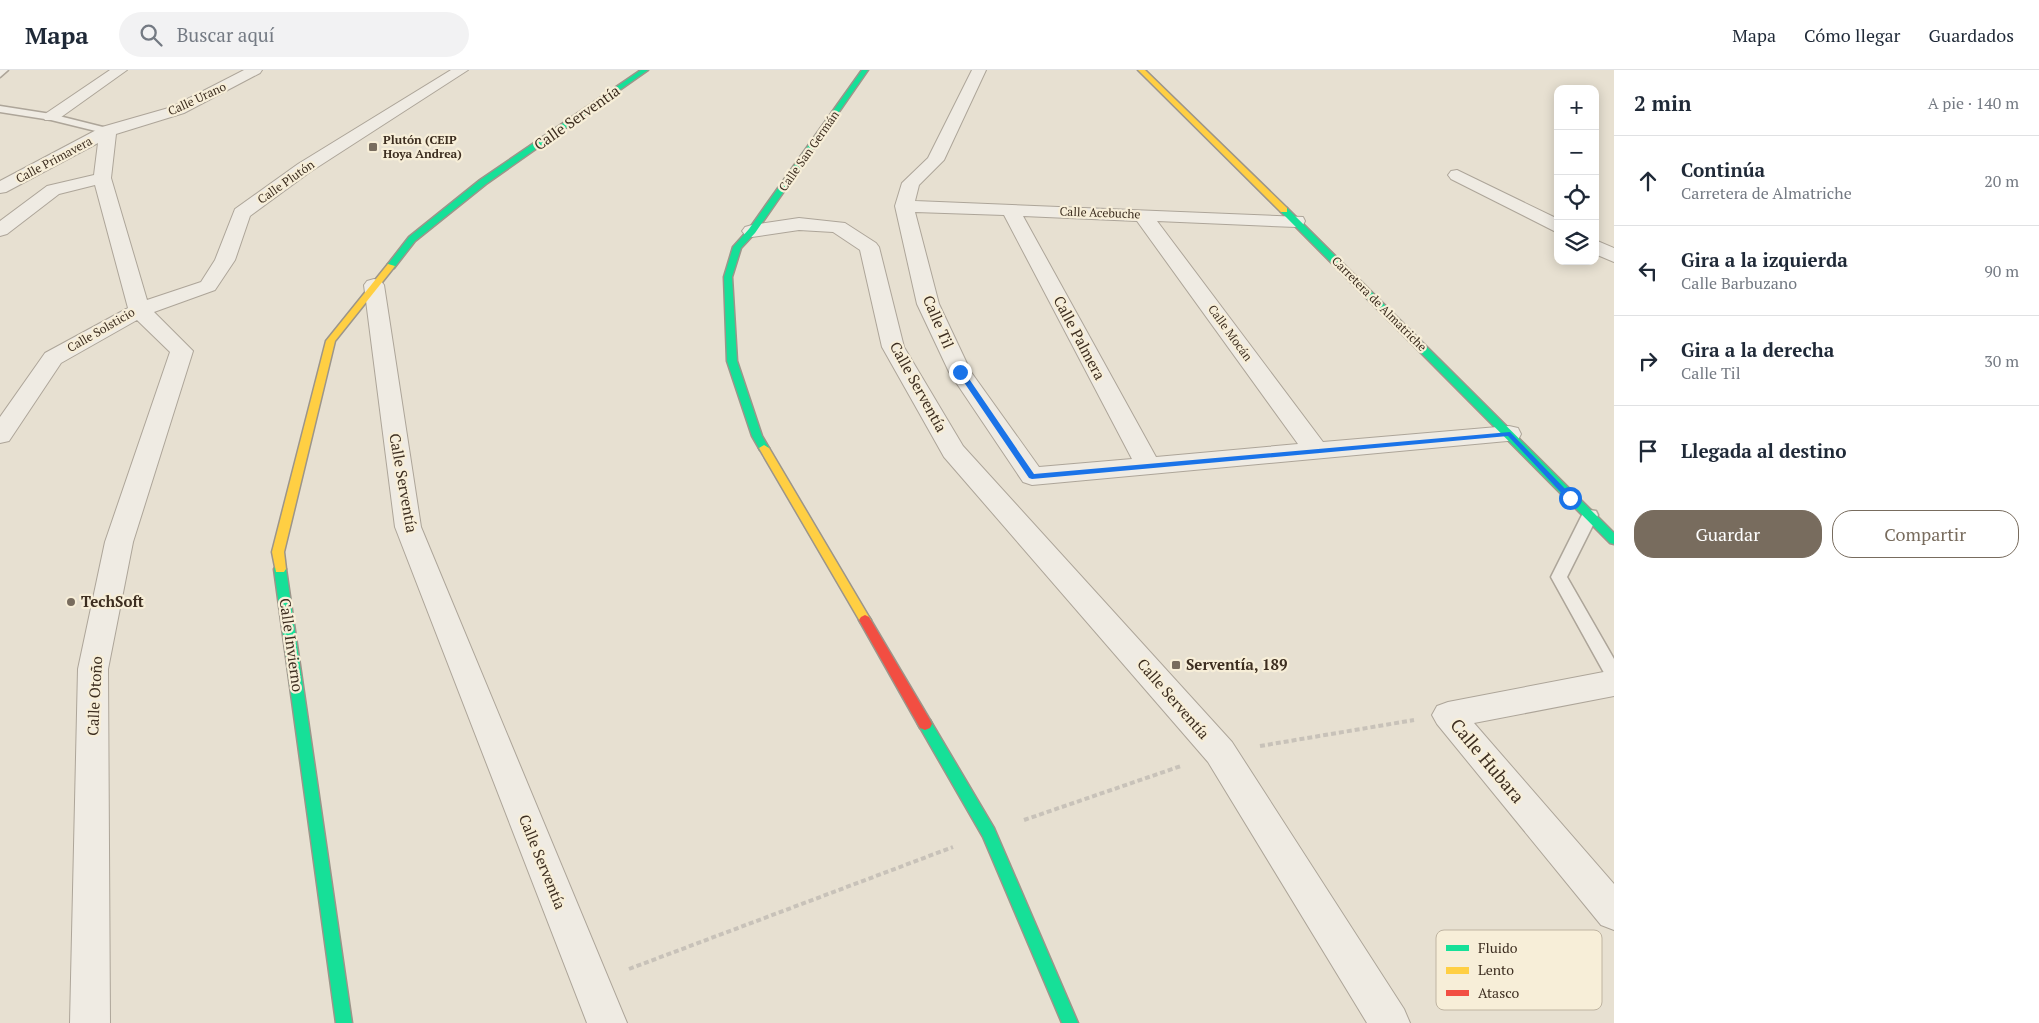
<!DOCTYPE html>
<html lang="es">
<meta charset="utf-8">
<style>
:root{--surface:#fff;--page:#f2f2f3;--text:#1f2937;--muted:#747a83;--line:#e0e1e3;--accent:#786c5e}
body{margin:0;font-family:"PT Serif",serif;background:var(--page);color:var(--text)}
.controls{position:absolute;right:15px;top:15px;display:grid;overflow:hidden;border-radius:10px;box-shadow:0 2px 12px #0003}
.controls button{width:45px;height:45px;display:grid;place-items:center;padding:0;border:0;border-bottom:1px solid var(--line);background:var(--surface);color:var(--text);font:25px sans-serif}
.stop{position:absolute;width:15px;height:15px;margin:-11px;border:4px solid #1a73e8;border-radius:50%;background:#fff}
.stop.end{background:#1a73e8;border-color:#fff;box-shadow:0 1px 5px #0008}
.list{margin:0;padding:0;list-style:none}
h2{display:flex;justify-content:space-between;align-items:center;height:65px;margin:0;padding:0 20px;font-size:21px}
h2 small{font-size:16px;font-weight:400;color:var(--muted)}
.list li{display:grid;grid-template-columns:32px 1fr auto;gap:15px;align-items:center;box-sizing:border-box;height:90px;padding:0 20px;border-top:1px solid var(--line)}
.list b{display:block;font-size:19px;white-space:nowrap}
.list p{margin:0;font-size:16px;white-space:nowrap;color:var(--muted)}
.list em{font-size:16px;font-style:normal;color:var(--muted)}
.actions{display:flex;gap:10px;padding:15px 20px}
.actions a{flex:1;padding:11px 0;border:1px solid var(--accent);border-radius:20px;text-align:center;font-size:18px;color:var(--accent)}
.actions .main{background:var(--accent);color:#fff}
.icon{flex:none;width:28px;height:28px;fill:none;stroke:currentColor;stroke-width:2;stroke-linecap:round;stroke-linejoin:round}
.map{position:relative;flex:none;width:1614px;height:953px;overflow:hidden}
header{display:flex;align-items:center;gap:30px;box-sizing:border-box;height:70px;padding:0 25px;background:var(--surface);border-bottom:1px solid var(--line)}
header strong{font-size:24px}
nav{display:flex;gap:28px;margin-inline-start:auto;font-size:18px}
.search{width:350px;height:45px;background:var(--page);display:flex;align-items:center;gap:12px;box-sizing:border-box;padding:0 18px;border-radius:28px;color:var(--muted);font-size:19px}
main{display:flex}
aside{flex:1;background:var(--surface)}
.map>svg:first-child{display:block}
</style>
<header>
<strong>Mapa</strong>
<div class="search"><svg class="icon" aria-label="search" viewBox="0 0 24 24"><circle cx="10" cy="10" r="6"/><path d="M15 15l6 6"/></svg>Buscar aquí</div>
<nav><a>Mapa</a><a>Cómo llegar</a><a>Guardados</a></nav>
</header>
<main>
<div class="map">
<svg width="1614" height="953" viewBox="0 0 1614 953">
<rect width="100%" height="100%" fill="#e7e0d1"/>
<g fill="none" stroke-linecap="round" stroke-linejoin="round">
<defs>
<path id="lane" d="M 0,0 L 8,0 L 0,7 Z
M 0,36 L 51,44 L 111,59 L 113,61 L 108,64 L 51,50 L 0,42 Z
M 1590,440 L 1596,441 L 1598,445 L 1567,507 L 1614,589 L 1614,612 L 1608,610 L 1551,507 L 1584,441 Z"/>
<path id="street" d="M 110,0 L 127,0 L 57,50 L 45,50 L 43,47 L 45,44 Z
M 244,0 L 262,0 L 260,3 L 184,43 L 116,64 L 111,108 L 147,230 L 201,212 L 215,190 L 235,139 L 298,94 L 451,0 L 468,0 L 310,102 L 250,146 L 235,190 L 215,220 L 154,242 L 193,281 L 133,472 L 108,599 L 110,953 L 70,953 L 78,599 L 105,472 L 170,282 L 137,250 L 61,293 L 9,371 L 0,373 L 0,347 L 45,283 L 128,238 L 95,115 L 59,124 L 7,164 L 0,166 L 0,151 L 47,116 L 94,105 L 98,73 L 6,122 L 0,123 L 0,111 L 102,57 L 172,37 Z
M 972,0 L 986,0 L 944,90 L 919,115 L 915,131 L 1303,147 L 1305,151 L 1303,155 L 1296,157 L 1157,151 L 1323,372 L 1509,356 L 1518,358 L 1521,364 L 1518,370 L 1032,415 L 1023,412 L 949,302 L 917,234 L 895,136 L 902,113 L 928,88 ZM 915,142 L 1004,145 L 1132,389 L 1039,397 L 971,302 L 939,234 ZM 1023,146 L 1137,151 L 1298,374 L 1156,387 Z
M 1457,100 L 1558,149 L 1558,163 L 1451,109 L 1448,105 L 1451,101 Z
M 799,148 L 845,153 L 876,173 L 879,177 L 904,277 L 963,376 L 1232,672 L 1404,939 L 1410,953 L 1367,953 L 1208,692 L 944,387 L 882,277 L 860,180 L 833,162 L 799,160 L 752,167 L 745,165 L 742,161 L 745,157 L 752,155 Z
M 1595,170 L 1614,178 L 1614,192 L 1595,184 Z
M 374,209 L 381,211 L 384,215 L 421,457 L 627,953 L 587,953 L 395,457 L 364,215 L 367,211 Z
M 1614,600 L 1614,626 L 1474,653 L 1614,814 L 1614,860 L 1601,855 L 1437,654 L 1432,645 L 1437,636 L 1448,632 Z"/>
<path id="fast" d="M 641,0 L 648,0 L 486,114 L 415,171 L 394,198 L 388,198 L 388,194 L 409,167 L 480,110 Z
M 862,0 L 868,0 L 755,163 L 741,178 L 732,207 L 737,291 L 762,366 L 769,378 L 764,381 L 760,380 L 752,366 L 727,291 L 724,207 L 733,177 L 749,159 Z
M 1281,138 L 1287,138 L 1614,463 L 1614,474 L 1610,473 L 1281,142 Z
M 280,495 L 284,496 L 286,499 L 352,953 L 336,953 L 274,499 L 276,496 Z
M 925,648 L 930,650 L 994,758 L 1078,953 L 1062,953 L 983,767 L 918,654 L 920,650 Z"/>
<path id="slow" d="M 1138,0 L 1145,0 L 1287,138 L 1287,142 L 1281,142 Z
M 388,194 L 395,196 L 335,271 L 284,482 L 286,499 L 284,502 L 276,502 L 272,482 L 326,271 Z
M 764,375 L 769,378 L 869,547 L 871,550 L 869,553 L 861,553 L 759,378 Z"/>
<path id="jam" d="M 865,545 L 869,547 L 930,650 L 932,654 L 930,658 L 925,660 L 920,658 L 859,550 L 861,547 Z"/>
</defs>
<!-- lane casing -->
<use href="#lane" stroke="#ada599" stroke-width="3"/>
<!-- street casing -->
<use href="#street" stroke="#ada599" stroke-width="2"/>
<!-- fast casing -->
<use href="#fast" stroke="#9c958a" stroke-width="3"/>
<!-- slow casing -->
<use href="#slow" stroke="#9c958a" stroke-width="3"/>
<!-- jam casing -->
<use href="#jam" stroke="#9c958a" stroke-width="3"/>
<!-- path -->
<path stroke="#c8c2b9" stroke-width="4" stroke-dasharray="5 3" stroke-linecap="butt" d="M 1260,676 L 1414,650
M 1024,750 L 1181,696
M 629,899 L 953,777"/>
<!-- lane -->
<use href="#lane" fill="#efebe3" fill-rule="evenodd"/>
<!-- street -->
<use href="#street" fill="#efebe3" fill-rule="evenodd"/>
<!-- fast -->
<use href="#fast" fill="#16e098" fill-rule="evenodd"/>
<!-- slow -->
<use href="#slow" fill="#ffcf43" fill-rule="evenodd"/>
<!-- jam -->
<use href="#jam" fill="#f24e42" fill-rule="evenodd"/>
</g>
<!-- route -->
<path fill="#1a73e8" d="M 958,300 L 963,300 L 1034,404 L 1510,362 L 1574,428 L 1568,430 L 1508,366 L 1032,409 L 1029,408 L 957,302 Z"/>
<!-- markers -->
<g fill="#786c5e" stroke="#f7eed8" stroke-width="2">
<rect x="368" y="72" width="10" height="10" rx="2.5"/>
<circle cx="71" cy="532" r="5"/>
<rect x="1171" y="590" width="10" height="10" rx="2.5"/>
</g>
<g text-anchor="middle" stroke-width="4.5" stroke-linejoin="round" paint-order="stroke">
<!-- far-street labels -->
<g font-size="12" fill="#3d2e20" stroke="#f7eed8">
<text transform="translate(197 29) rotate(-25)" y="4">Calle Urano</text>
<text transform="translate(809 81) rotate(-55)" y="4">Calle San Germán</text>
<text transform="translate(54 90) rotate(-28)" y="4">Calle Primavera</text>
<text transform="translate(286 112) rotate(-35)" y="4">Calle Plutón</text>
<text transform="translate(1100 143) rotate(2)" y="4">Calle Acebuche</text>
<text transform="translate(1379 234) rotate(45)" y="4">Carretera de Almatriche</text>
<text transform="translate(101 260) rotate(-30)" y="4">Calle Solsticio</text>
<text transform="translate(1230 263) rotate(54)" y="4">Calle Mocán</text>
</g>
<!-- far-poi labels -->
<g font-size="12" font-weight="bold" fill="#3d2e20" stroke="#f7eed8" text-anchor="start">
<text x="383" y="74">Plutón (CEIP<tspan x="383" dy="14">Hoya Andrea)</tspan></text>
</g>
<!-- street labels -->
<g font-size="15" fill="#3d2e20" stroke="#f7eed8">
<text transform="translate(577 48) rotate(-35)" y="5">Calle Serventía</text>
<text transform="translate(938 252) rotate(67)" y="5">Calle Til</text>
<text transform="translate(1079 268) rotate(62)" y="5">Calle Palmera</text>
<text transform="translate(918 317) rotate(61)" y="5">Calle Serventía</text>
<text transform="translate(403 413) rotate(80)" y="5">Calle Serventía</text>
<text transform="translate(291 575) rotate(82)" y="5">Calle Invierno</text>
<text transform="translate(95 626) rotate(-87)" y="5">Calle Otoño</text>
<text transform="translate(1173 629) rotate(49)" y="5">Calle Serventía</text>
<text transform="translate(542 792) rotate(68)" y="5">Calle Serventía</text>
</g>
<!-- poi labels -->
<g font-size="15" font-weight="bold" fill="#3d2e20" stroke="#f7eed8" text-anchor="start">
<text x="81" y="537">TechSoft</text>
<text x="1186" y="600">Serventía, 189</text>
</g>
<!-- near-street labels -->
<g font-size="18" fill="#3d2e20" stroke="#f7eed8">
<text transform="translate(1487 691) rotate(50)" y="6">Calle Hubara</text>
</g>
</g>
<!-- legend -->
<rect x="1436" y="860" width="166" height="80" rx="8" fill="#f7eed8" stroke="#bfb4a1" stroke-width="1"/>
<rect x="1446" y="875" width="23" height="6" fill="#16e098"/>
<rect x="1446" y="897" width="23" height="7" fill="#ffcf43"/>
<rect x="1446" y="920" width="23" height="6" fill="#f24e42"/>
<g font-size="14" fill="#3d2e20">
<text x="1478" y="883">Fluido</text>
<text x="1478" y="905">Lento</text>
<text x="1478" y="928">Atasco</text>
</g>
</svg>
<div class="controls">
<button>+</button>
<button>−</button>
<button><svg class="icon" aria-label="locate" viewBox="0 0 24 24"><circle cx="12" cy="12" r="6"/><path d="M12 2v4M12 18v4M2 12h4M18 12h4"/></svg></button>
<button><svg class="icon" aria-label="layers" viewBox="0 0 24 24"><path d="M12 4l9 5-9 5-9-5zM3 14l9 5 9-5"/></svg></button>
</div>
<div class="stop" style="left:1570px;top:428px"></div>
<div class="stop end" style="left:960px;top:302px"></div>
</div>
<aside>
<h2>2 min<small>A pie · 140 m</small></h2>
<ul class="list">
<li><svg class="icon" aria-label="ahead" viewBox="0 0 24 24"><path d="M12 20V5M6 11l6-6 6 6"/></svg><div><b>Continúa</b><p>Carretera de Almatriche</p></div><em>20 m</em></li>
<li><svg class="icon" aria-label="left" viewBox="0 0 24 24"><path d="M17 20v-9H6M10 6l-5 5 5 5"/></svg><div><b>Gira a la izquierda</b><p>Calle Barbuzano</p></div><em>90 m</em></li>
<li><svg class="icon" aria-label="right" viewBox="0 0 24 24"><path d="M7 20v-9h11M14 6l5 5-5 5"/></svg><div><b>Gira a la derecha</b><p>Calle Til</p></div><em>30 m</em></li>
<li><svg class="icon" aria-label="arrive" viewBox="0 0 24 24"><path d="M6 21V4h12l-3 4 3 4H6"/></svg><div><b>Llegada al destino</b></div></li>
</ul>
<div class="actions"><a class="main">Guardar</a><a>Compartir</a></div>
</aside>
</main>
